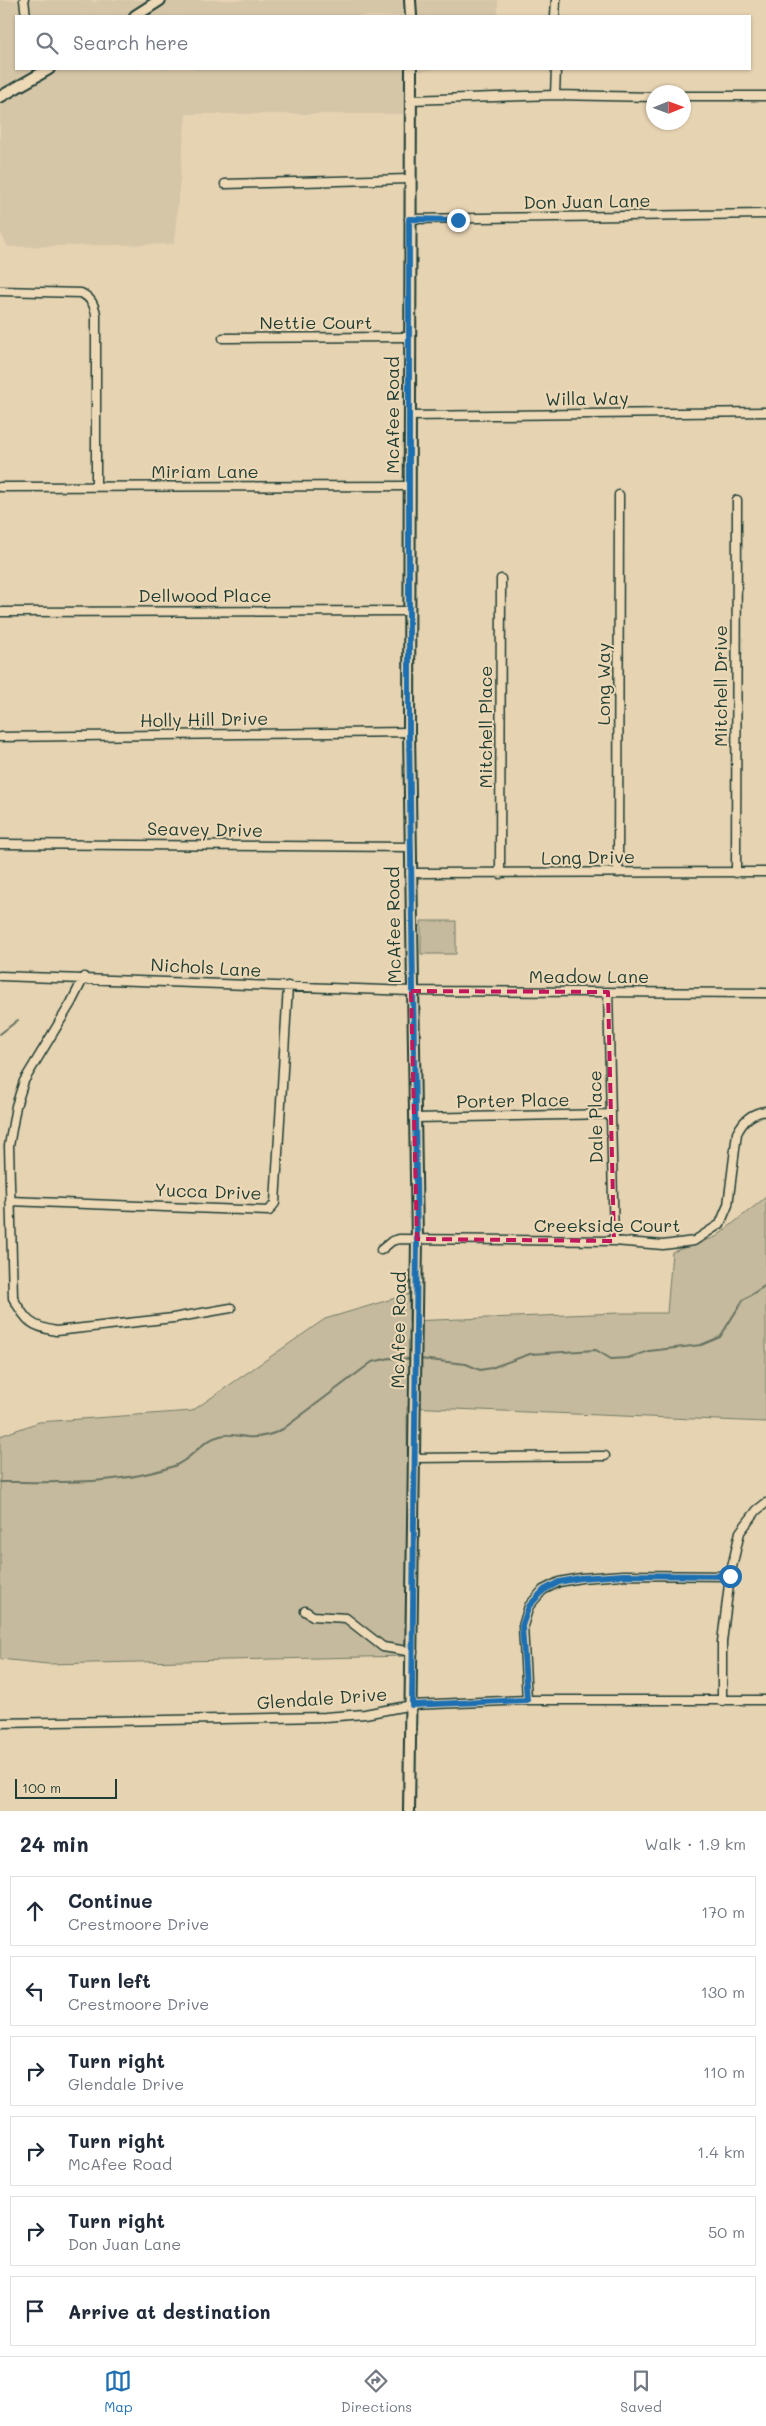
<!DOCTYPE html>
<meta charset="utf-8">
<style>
:root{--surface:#fff;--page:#f2f2f3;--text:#1f2937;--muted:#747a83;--line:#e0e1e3;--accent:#1f6fb2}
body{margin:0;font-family:Mali,sans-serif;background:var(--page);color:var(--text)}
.compass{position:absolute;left:646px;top:85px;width:45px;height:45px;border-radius:50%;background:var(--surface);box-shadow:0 1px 4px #0004;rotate:89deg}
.scale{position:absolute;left:15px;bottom:12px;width:102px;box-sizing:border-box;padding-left:5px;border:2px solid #1f3d34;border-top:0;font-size:14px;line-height:18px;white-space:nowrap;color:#1f3d34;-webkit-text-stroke:4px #eed9b7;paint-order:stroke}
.stop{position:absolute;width:15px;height:15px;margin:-11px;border:4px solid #1f6fb2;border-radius:50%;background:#fff}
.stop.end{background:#1f6fb2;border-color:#fff;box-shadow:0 1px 5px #0008}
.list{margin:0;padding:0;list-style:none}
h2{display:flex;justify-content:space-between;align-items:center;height:65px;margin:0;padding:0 20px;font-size:21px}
h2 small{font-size:16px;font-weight:400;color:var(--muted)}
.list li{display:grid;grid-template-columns:32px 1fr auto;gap:15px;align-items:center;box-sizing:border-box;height:70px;margin:0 10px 10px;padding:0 10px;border:1px solid var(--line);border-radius:0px}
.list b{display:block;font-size:19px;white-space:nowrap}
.list p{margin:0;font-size:16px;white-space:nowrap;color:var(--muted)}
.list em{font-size:16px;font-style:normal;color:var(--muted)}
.icon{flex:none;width:28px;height:28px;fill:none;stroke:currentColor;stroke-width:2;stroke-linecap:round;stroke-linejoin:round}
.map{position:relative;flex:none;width:766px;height:1811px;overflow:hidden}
.search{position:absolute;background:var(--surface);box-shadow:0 1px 4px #0004;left:15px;right:15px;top:15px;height:55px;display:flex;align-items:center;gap:12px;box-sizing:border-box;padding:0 18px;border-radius:0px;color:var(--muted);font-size:19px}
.sheet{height:545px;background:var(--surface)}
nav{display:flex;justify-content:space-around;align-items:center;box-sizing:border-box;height:70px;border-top:1px solid var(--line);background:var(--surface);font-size:14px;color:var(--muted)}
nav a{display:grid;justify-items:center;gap:2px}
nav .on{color:var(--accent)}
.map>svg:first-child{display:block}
</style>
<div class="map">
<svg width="766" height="1811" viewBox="0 0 766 1811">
<rect width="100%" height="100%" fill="#e6d3b2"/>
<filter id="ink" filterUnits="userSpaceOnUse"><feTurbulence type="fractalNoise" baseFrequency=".02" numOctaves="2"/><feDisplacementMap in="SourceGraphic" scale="10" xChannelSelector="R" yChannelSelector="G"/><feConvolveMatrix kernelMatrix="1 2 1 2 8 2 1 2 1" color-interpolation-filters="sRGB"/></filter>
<g filter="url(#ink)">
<!-- built -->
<path fill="#d6c6a8" d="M 0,0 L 92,0 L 94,3 L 98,0 L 498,0 L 498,16 L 16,16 L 16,69 L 437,69 L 409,73 L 410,114 L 186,114 L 174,244 L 8,247 L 0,232 Z"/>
<!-- green -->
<path fill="#c5ba9d" stroke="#727c68" d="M 421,921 L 456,921 L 456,954 L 421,954 Z
M 766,1197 L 766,1422 L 407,1407 L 409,1656 L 48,1664 L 0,1659 L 0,1436 L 39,1422 L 192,1411 L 325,1319 L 409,1294 L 409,1321 L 620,1313 L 667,1313 L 672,1252 L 716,1237 Z"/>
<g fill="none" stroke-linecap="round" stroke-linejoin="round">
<!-- stream -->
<path stroke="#687362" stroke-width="2" d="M 0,1034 L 18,1020
M 419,1359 L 466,1364 L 480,1370 L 491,1368 L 530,1354 L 596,1350 L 611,1359 L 628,1358 L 649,1351 L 701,1345 L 720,1337 L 743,1300 L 766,1285
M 0,1482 C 56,1482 120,1485 174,1466 C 193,1459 201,1440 220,1436 C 229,1433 238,1436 247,1437 C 260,1438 272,1435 283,1429 L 372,1362 L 390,1358 L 412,1359"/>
<defs>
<path id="street" d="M 24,0 L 26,16
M 555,16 L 556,0
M 555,95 L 556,69
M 684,96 L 766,96
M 411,100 L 555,95 L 654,97
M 225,184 L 409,179
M 409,219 L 766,214
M 0,291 L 81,293 C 91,298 94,304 96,314 L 96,485
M 223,338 L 409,337
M 409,416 L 766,412
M 0,487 L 409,486
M 0,612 L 410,611
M 0,737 L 409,732
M 0,844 L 410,847
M 410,873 L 766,872
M 618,873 L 619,495
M 736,873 L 737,500
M 500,874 L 501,579
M 0,976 L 411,991 L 766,993
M 84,977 L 71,1003 L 24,1081 L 16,1106 L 9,1146 L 13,1298 C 26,1320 29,1326 56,1331 L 173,1318 L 231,1308
M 608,992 L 614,1241
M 415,1118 L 611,1114
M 10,1201 L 269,1211 L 275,1203 L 288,986
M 381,1250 L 392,1241 L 399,1239 L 614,1241 L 663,1245 L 694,1241 L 720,1224 L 728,1205 L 737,1133 C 744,1120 751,1113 766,1111
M 414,1458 L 605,1456
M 305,1611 L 313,1616 L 346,1618 L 383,1647 L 413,1652
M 527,1700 L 523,1626 L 529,1606 L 543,1590 L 559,1582 L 581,1578 L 623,1575 L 730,1576
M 722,1701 L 722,1642 L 730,1576 L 740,1532 L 757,1510 L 766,1503
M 0,1723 L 325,1717 L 365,1714 L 412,1705 L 527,1700 L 766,1700"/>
<path id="secondary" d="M 410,0 L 411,16
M 135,16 L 160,0
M 0,97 L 49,69
M 409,1811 L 417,1239 L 409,732 L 411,69"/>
</defs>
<!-- street casing -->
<use href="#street" stroke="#1f3d34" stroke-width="11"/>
<!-- secondary casing -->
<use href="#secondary" stroke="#1f3d34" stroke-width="14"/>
<!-- street -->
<use href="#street" stroke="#eed9b7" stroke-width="8"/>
<!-- secondary -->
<use href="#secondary" stroke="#eed9b7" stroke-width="10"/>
</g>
</g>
<g fill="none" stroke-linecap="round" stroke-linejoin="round" filter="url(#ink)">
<!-- route -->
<path stroke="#1f6fb2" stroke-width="6" d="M 458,220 L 409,219 L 409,732 L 417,1239 L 412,1705 L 527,1700 L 522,1626 L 529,1606 L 544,1590 L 559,1582 L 580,1578 L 623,1575 L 730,1576"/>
</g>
<!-- marked area -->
<path fill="none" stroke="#c2185b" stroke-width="4" stroke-dasharray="10 6" stroke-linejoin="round" d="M 411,991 L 608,992 L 614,1241 L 417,1239 Z"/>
<g text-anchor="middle" stroke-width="4" stroke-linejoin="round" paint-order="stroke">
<!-- street labels -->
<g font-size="18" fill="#1f3d34" stroke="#eed9b7">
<text transform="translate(587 202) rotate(-1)" y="6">Don Juan Lane</text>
<text x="316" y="329">Nettie Court</text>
<text transform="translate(587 399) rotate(-1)" y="6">Willa Way</text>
<text transform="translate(393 415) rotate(-90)" y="6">McAfee Road</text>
<text x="205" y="478">Miriam Lane</text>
<text x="205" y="602">Dellwood Place</text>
<text transform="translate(604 684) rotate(-90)" y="6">Long Way</text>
<text transform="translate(721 686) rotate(-90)" y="6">Mitchell Drive</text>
<text transform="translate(204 720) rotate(-1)" y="6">Holly Hill Drive</text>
<text transform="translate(486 727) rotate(-90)" y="6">Mitchell Place</text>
<text transform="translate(205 830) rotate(1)" y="6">Seavey Drive</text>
<text transform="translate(588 858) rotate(-1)" y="6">Long Drive</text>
<text transform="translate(394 925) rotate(-91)" y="6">McAfee Road</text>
<text transform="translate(206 968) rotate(3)" y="6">Nichols Lane</text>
<text x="589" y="983">Meadow Lane</text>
<text transform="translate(513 1101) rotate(-1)" y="6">Porter Place</text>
<text transform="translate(596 1117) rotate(-91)" y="6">Dale Place</text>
<text transform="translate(208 1192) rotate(2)" y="6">Yucca Drive</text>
<text x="607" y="1232">Creekside Court</text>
<text transform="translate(399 1330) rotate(-89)" y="6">McAfee Road</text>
<text transform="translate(322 1699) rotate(-4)" y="6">Glendale Drive</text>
</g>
</g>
</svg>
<svg class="compass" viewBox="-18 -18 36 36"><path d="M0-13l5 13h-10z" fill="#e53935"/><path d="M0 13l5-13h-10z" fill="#747a83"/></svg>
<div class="scale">100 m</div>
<div class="stop" style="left:730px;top:1576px"></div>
<div class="stop end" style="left:458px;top:220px"></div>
<div class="search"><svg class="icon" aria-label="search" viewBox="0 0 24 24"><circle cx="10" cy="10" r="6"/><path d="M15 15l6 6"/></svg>Search here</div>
</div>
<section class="sheet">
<h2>24 min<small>Walk · 1.9 km</small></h2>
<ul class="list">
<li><svg class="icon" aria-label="ahead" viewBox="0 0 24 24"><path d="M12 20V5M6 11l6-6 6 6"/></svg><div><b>Continue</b><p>Crestmoore Drive</p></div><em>170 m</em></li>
<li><svg class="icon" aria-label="left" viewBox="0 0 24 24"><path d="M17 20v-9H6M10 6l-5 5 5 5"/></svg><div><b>Turn left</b><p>Crestmoore Drive</p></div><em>130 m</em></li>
<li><svg class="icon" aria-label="right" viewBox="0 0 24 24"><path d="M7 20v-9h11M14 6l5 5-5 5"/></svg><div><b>Turn right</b><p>Glendale Drive</p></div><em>110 m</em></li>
<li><svg class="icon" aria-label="right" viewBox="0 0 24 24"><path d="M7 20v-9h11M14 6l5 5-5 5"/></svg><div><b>Turn right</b><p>McAfee Road</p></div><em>1.4 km</em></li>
<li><svg class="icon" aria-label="right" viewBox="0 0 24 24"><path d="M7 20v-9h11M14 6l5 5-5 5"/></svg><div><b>Turn right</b><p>Don Juan Lane</p></div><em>50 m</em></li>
<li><svg class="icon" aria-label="arrive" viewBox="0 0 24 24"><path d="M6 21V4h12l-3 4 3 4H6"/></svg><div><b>Arrive at destination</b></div></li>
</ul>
</section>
<nav>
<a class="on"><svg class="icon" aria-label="map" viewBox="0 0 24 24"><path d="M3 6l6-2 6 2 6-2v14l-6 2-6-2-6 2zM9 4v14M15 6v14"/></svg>Map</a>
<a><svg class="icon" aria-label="directions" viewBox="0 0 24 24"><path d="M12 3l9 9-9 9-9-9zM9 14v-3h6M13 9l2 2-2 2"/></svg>Directions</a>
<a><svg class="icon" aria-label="saved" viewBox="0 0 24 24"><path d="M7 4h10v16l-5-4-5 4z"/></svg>Saved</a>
</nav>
